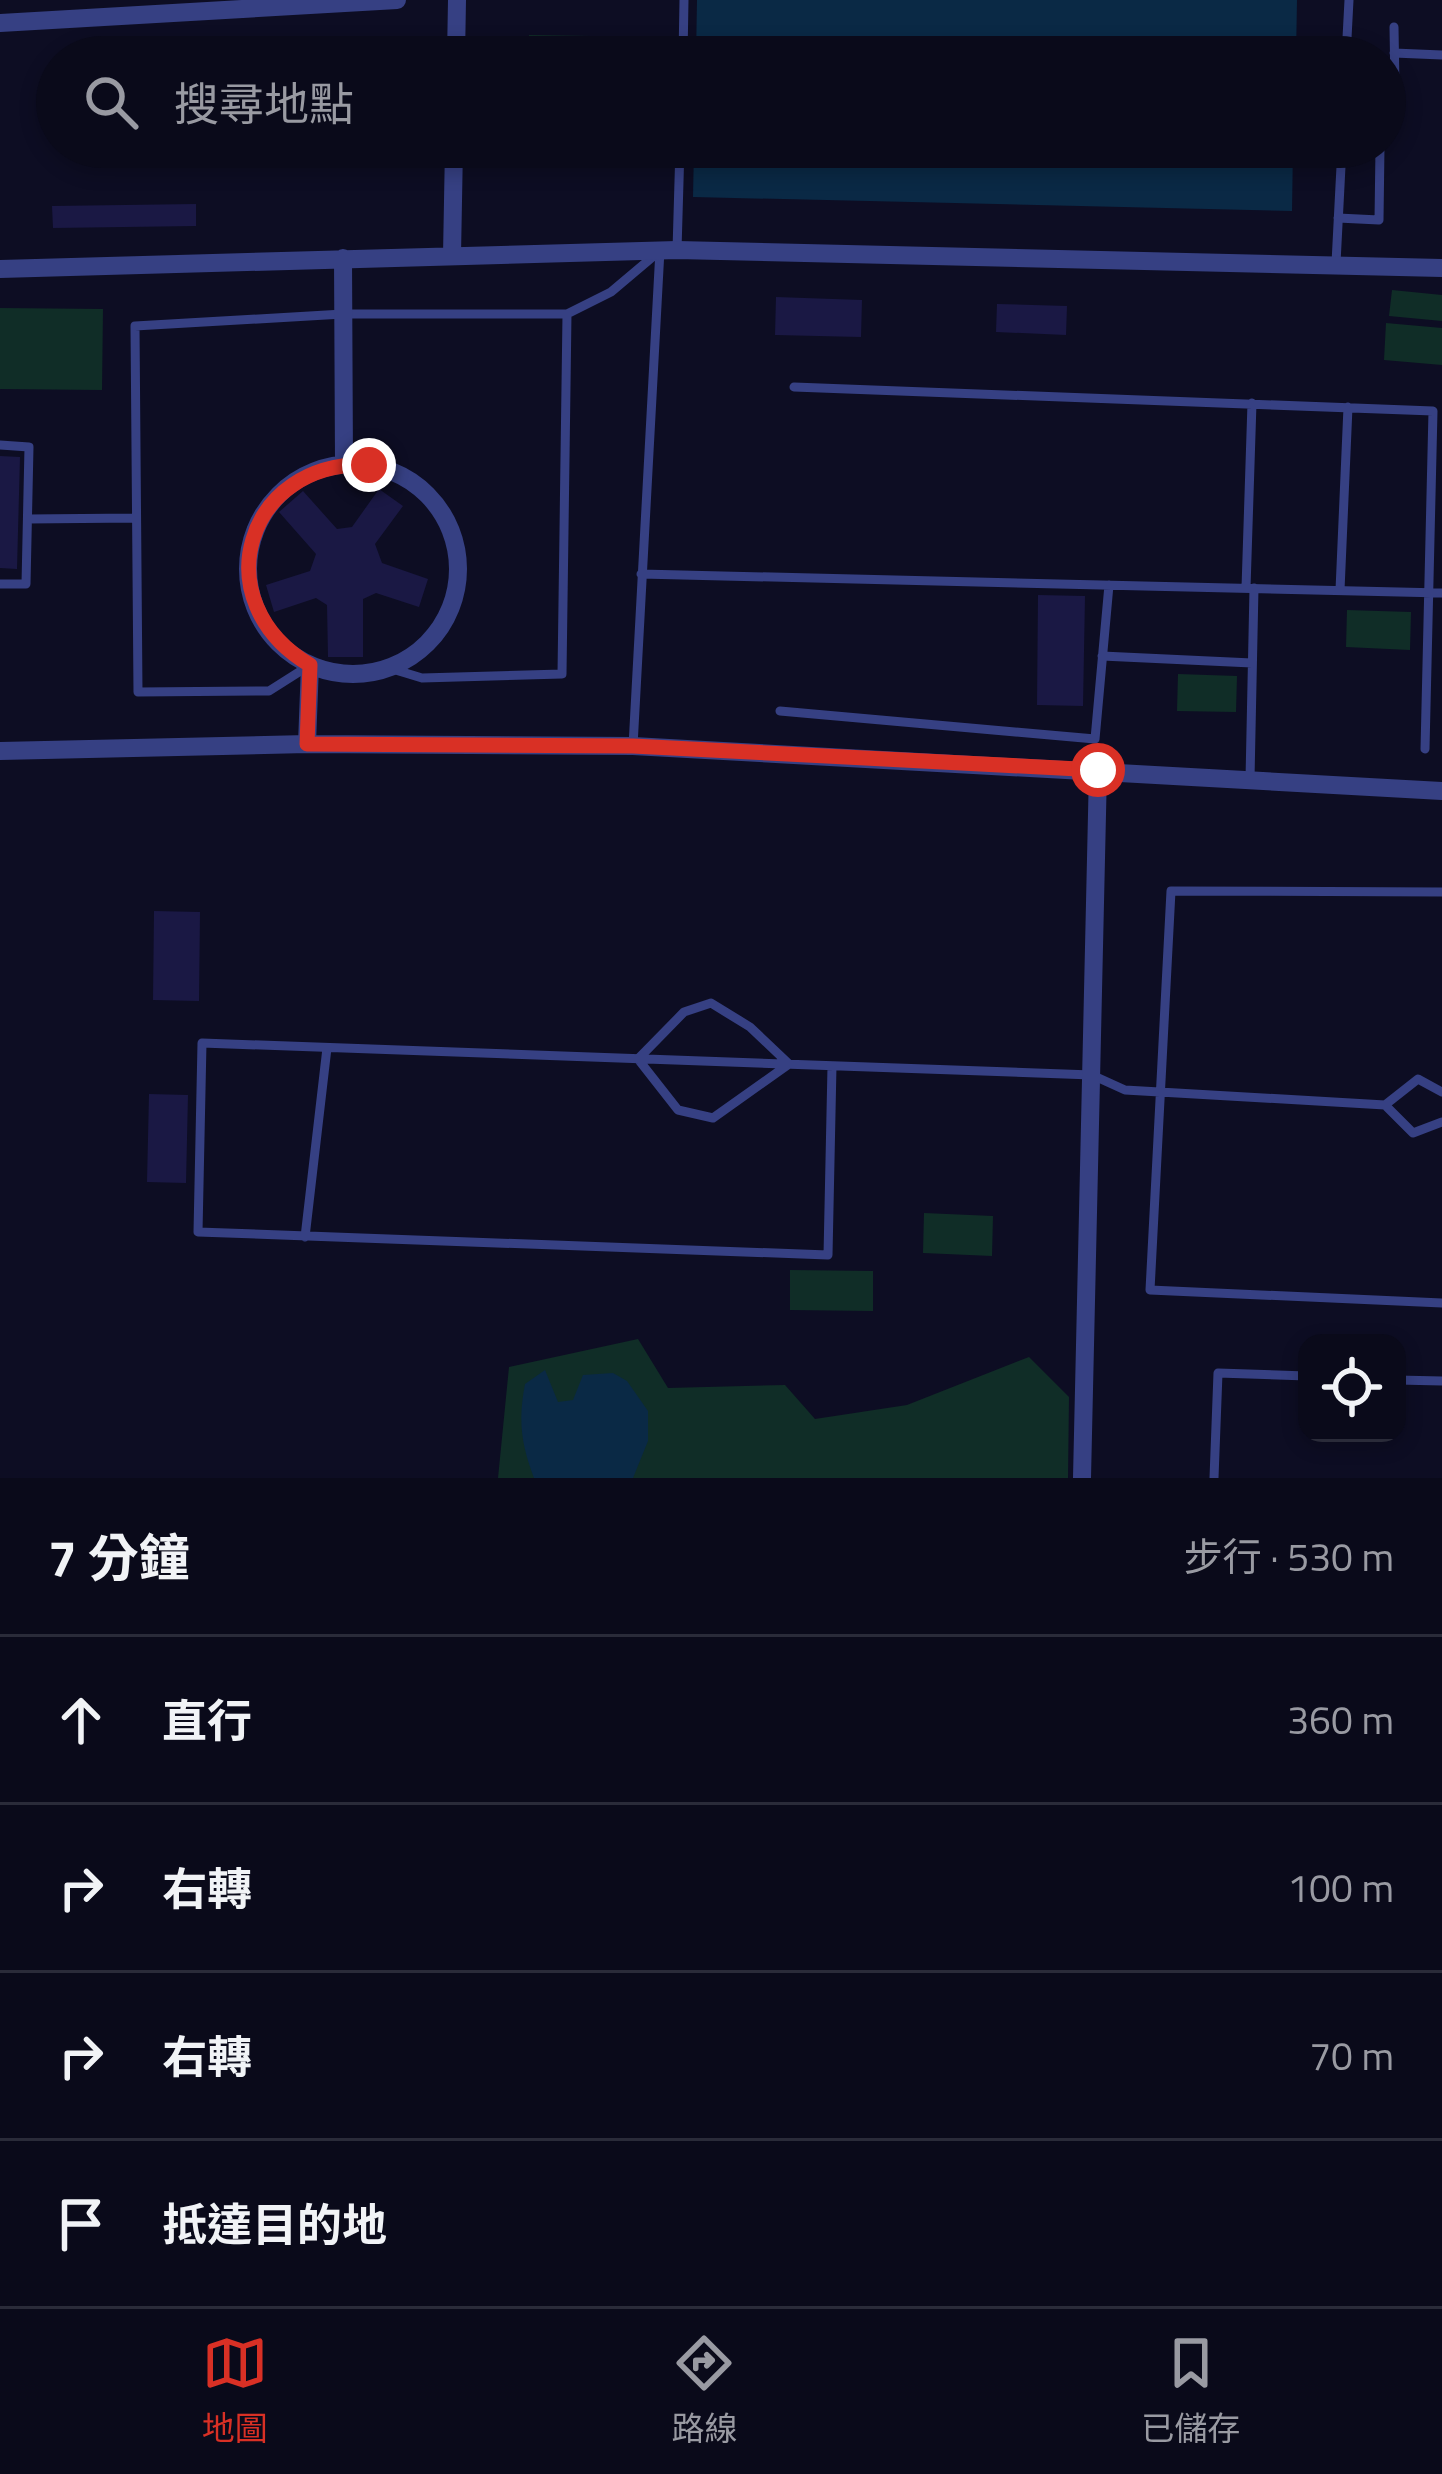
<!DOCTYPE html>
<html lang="zh-TW">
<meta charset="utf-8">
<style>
:root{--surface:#0a0a1a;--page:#131323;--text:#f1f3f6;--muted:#999aa2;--line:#2a2b39;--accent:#d93025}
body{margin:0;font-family:"Titillium Web","Noto Sans TC",sans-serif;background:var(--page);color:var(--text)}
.controls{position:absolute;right:36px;bottom:36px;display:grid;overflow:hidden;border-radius:24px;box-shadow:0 6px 18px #0003}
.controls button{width:108px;height:108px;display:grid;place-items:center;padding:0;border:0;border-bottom:3px solid var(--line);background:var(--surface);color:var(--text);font:60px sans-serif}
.stop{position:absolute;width:36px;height:36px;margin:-27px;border:9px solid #d93025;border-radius:50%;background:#fff}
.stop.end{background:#d93025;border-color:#fff;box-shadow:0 3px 12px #0008}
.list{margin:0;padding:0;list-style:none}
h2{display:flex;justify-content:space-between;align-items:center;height:156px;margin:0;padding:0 48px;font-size:51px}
h2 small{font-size:39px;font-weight:400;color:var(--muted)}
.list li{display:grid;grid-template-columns:78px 1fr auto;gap:36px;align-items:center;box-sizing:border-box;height:168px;padding:0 48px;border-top:3px solid var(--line)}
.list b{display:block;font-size:45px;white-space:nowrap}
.list em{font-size:39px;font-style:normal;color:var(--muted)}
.icon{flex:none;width:66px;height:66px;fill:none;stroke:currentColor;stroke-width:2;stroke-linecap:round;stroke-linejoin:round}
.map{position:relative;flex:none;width:1442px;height:1478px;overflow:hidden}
.search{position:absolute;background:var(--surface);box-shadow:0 6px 18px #0003;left:36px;right:36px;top:36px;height:132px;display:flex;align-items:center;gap:30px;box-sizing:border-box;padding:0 42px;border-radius:66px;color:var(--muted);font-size:45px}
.sheet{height:828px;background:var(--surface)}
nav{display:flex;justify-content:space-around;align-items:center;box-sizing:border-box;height:168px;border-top:3px solid var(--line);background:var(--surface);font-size:33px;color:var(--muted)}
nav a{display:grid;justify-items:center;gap:6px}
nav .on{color:var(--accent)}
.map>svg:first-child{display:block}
</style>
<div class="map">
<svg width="1442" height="1478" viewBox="0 0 1442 1478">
<rect width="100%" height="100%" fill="#0d0d23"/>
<!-- green -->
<path fill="#102d27" d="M 529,35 L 591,36 L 591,57 L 529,57 Z
M 1392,290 L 1442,295 L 1442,321 L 1389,316 Z
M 0,308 L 103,309 L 102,390 L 0,389 Z
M 1386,323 L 1442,328 L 1442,365 L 1384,360 Z
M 1347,610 L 1411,612 L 1410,650 L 1346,647 Z
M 1178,674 L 1237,676 L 1236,712 L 1177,711 Z
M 924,1213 L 993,1216 L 992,1256 L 923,1253 Z
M 790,1270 L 873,1271 L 873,1311 L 790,1310 Z
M 638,1339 L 668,1388 L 785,1385 L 815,1419 L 907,1405 L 1029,1357 L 1069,1397 L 1068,1478 L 498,1478 L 509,1367 Z"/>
<!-- water -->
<path fill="#0a2945" d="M 697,0 L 1297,0 L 1296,57 L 696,57 Z
M 694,147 L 1293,147 L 1292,211 L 693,197 Z
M 545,1370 L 558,1402 L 573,1400 L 583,1375 L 613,1373 L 627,1381 L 648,1411 L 648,1441 L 633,1478 L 534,1478 C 521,1444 518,1420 525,1384 Z"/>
<!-- building -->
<path fill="#1a1844" d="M 196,204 L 196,226 L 53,228 L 52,206 Z
M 776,297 L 862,300 L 861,337 L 775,335 Z
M 997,304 L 1067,306 L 1066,335 L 996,332 Z
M 0,456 L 20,457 L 17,569 L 0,568 Z
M 379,489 L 403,506 L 375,544 L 382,563 L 428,579 L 419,607 L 376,593 L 363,599 L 363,657 L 328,657 L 327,605 L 316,598 L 274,612 L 266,585 L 310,571 L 316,554 L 279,512 L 303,491 L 337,529 L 352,527 Z
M 1038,595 L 1085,596 L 1083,706 L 1037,705 Z
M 154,911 L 200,912 L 199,1001 L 153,1000 Z
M 149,1094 L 188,1095 L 186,1183 L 147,1182 Z"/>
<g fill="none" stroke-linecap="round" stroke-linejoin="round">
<!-- lane -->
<path stroke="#364083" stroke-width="9" d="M 1394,53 L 1442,55
M 683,57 L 684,0
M 1346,57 L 1349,0
M 1385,92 L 1395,87 L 1394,27
M 1338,218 L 1379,220 L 1380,147
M 677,250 L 680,147
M 1336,263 L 1342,147
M 794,387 L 1433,411 L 1425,749
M 0,445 L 29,447 L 26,584 L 0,584
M 28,519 L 136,518
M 641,574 L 1442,593
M 1246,588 L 1252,403
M 1340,590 L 1348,407
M 1102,656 L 1252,663
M 310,665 L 269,691 L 138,692 L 135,326 L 343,314 L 567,314 L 611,292 L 656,254
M 389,668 L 422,678 L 562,674 L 567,314
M 780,711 L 1095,739 L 1109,585
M 633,746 L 660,250
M 1250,779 L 1254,588
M 1442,892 L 1171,891 L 1150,1290 L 1442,1303
M 711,1003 L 750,1027 L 789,1064 L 713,1118 L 678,1110 L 638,1059 L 684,1012 Z
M 832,1066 L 828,1255 L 198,1232 L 202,1043 L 1092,1075 L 1125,1090 L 1385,1105 L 1418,1079 L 1442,1092
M 1385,1105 L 1413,1133 L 1442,1122
M 305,1237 L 327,1048
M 1397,1380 L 1442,1381
M 1214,1478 L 1218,1373 L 1307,1376"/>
<!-- street -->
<path stroke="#364083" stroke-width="18" d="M 0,23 L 397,0
M 456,57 L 457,0
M 452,255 L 454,147
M 343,258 L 344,464
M 0,269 L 677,250 L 1442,268
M248 569a105 105 0 1 1 210 0a105 105 0 1 1-210 0Z
M 307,744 L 310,665
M 0,751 L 307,744 L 633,746 L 1442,791
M 1082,1478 L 1098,770"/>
</g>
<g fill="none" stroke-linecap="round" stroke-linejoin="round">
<!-- route -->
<path stroke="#d93025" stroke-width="15" d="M 369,465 C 245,460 203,602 310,665 L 307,744 L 633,746 L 1098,770"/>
</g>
</svg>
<div class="controls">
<button><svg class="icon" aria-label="locate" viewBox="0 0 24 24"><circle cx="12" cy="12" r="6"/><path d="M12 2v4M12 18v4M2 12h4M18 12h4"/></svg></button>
</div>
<div class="stop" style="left:1098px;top:770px"></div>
<div class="stop end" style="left:369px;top:465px"></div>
<div class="search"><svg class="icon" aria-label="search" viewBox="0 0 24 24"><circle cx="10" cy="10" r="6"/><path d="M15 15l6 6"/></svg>搜尋地點</div>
</div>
<section class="sheet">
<h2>7 分鐘<small>步行 · 530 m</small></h2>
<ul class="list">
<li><svg class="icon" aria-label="ahead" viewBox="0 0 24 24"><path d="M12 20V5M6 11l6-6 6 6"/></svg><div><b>直行</b></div><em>360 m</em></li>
<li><svg class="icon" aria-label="right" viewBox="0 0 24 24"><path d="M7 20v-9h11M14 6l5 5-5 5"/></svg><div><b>右轉</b></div><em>100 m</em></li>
<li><svg class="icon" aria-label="right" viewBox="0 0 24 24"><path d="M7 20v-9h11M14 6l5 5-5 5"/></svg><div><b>右轉</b></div><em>70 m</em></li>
<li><svg class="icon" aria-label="arrive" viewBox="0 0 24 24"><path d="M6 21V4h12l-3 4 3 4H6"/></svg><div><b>抵達目的地</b></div></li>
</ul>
</section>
<nav>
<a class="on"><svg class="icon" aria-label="map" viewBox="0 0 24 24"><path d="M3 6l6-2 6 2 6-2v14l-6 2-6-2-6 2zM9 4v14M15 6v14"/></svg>地圖</a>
<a><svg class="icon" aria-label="directions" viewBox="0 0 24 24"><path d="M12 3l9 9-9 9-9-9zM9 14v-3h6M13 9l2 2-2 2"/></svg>路線</a>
<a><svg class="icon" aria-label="saved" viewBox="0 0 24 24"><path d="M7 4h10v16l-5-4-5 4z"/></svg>已儲存</a>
</nav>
